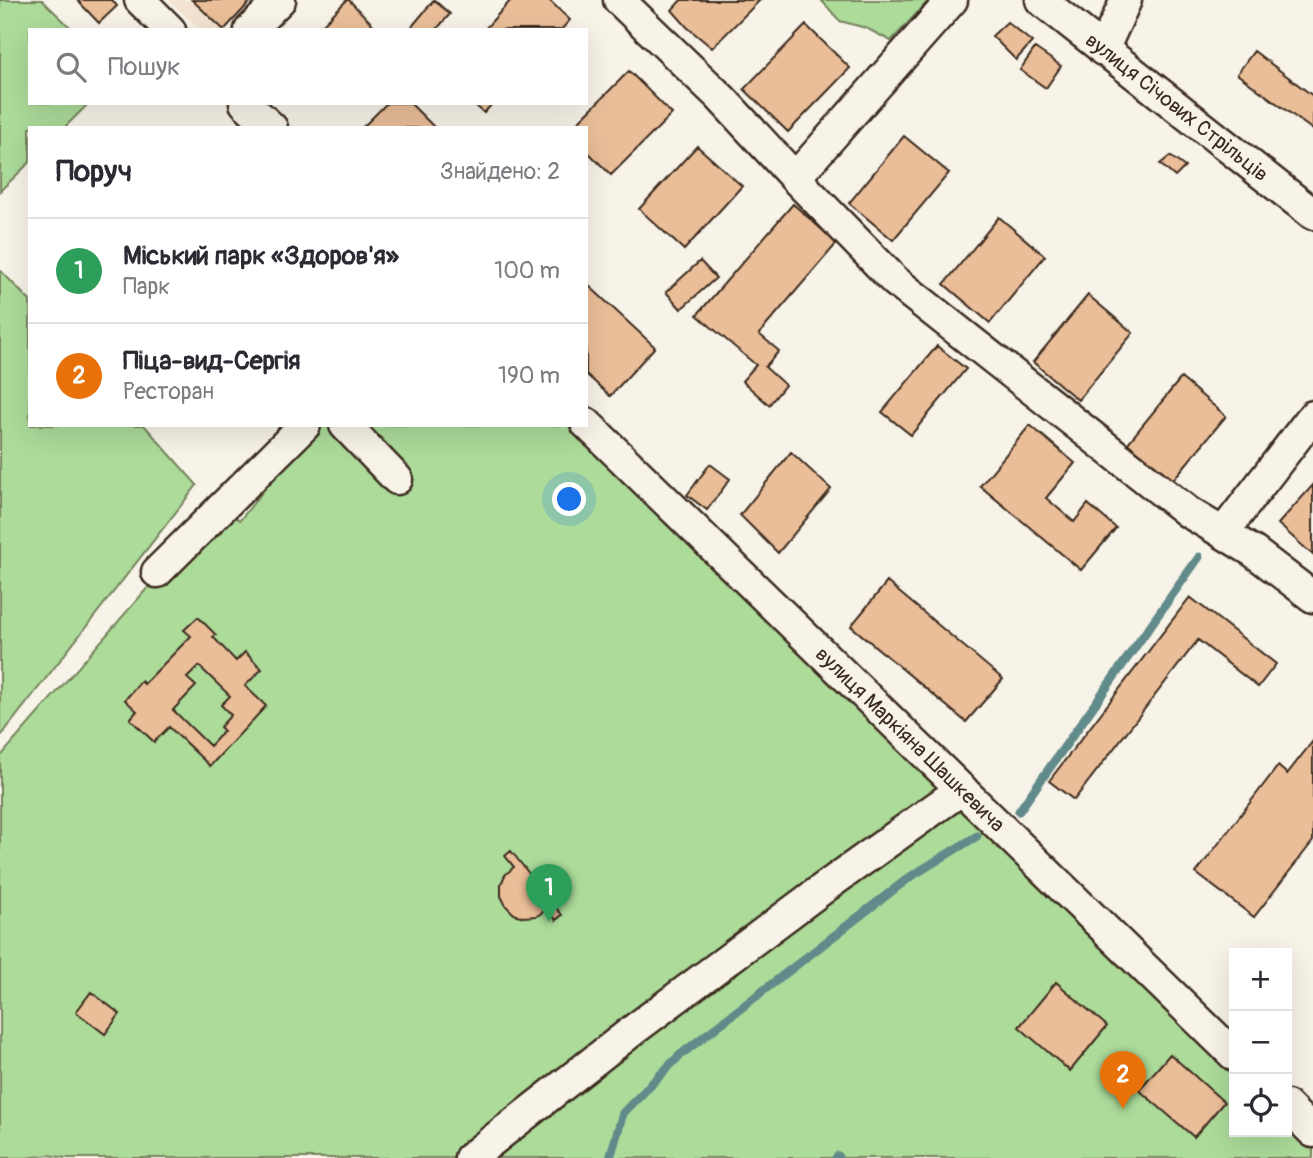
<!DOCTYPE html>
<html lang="uk">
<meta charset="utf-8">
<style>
:root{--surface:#fff;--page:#f7f7f7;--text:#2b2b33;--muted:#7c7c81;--line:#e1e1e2;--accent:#c8321e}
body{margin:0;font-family:Pangolin,sans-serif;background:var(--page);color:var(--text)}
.controls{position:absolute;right:21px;bottom:21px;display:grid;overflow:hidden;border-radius:0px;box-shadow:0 7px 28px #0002}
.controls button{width:63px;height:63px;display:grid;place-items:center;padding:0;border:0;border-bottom:2px solid var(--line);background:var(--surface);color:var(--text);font:35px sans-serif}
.you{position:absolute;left:570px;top:500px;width:24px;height:24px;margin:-18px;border:5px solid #fff;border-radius:50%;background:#1a73e8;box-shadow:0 0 0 10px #1a73e833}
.badge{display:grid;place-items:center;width:46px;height:46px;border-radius:50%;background:var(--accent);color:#fff;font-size:23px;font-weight:700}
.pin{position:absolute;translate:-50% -58px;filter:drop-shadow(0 2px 4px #0008)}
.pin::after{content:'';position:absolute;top:37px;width:24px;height:21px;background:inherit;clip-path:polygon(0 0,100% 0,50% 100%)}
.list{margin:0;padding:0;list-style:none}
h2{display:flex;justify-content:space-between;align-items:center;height:91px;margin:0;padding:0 28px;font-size:30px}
h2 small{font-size:23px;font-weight:400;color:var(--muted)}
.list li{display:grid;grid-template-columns:46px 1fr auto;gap:21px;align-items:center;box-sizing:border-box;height:105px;padding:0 28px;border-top:2px solid var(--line)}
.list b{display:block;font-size:26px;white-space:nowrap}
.list p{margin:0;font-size:23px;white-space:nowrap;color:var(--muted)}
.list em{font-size:23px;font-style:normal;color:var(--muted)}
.icon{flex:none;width:38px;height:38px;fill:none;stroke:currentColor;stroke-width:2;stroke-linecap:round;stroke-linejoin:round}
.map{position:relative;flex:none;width:1313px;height:1158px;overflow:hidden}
.search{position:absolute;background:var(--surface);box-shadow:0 7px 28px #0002;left:28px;top:28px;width:560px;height:77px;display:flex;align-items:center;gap:18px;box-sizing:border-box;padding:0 24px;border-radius:0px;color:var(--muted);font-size:26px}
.panel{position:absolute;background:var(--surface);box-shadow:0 7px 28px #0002;left:28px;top:126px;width:560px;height:301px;border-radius:0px}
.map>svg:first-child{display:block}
</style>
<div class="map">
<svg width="1313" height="1158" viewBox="0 0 1313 1158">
<rect width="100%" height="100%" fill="#f7f3e8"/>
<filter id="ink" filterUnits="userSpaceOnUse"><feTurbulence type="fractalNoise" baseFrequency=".0143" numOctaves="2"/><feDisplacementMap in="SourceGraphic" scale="14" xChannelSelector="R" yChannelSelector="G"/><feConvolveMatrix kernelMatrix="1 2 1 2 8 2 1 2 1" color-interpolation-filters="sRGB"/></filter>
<g filter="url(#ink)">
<!-- built -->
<path fill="#f3e3d0" d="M 169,0 L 219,0 L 236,16 L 223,30 L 201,30 Z"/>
<!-- green -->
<path fill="#acdb9a" stroke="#74825c" stroke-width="2" d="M 0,0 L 42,0 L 73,30 L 30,30 L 30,103 L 89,103 L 64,128 L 30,128 L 30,162 L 0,191 Z
M 821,0 L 929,0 L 891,41 L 866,28 L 840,21 Z
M 0,270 L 30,301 L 30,425 L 144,425 L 197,485 L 0,737 Z
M 316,425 L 586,425 L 1234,1055 L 1234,1132 L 1287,1132 L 1287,1106 L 1313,1132 L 1313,1158 L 65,1158 L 50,1155 L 26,1158 L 0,1158 L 0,757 L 218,507 L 240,520 Z"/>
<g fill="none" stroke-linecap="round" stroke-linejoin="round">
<!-- stream -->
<path stroke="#618b8a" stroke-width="9" d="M 1019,811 L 1199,557
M 610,1158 L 623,1113 L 679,1056 L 910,877 L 977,836
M 836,1158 L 838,1156"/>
</g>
<!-- building -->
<path fill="#eabe99" stroke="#3b2a1e" stroke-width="2" fill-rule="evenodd" d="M 77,0 L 112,0 L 117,6 L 99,23 Z
M 192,0 L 252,0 L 224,30 Z
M 347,0 L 349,0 L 378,30 L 317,30 Z
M 434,0 L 450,14 L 436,30 L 409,30 Z
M 511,0 L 549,0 L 570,20 L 561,30 L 484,30 Z
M 681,0 L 760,0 L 712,48 L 687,27 L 672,10 Z
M 1007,22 L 1032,42 L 1016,60 L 992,36 Z
M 806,25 L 850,68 L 788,132 L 744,89 Z
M 1035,48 L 1061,66 L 1046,88 L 1020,70 Z
M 1254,51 L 1313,96 L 1313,130 L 1237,74 Z
M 629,71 L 672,114 L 611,175 L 586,150 L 586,128 L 572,128 Z
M 387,103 L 410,103 L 435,128 L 362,128 Z
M 473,103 L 493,103 L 484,113 Z
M 904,136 L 949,173 L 893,240 L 849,203 Z
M 697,146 L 742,186 L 684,250 L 639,209 Z
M 1170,156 L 1185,167 L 1175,177 L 1160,164 Z
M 793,204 L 837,243 L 759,334 L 779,351 L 765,367 L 785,385 L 769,405 L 742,381 L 756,365 L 697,315 Z
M 999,217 L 1045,256 L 990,323 L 944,284 Z
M 700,261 L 716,278 L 681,309 L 666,292 Z
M 586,283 L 655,347 L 610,396 L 586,374 Z
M 1088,295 L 1133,333 L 1078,400 L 1033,362 Z
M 937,346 L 966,369 L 911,435 L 882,412 Z
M 1181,378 L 1226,416 L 1168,486 L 1123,449 Z
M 1030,425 L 1075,463 L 1046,498 L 1074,522 L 1088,504 L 1116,528 L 1081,570 L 980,486 Z
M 791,452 L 831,489 L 778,553 L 740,515 Z
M 710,464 L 730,479 L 707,510 L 687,495 Z
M 1313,485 L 1313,555 L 1278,524 Z
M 887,582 L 1003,679 L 966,722 L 851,626 Z
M 1190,597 L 1276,664 L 1258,687 L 1198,640 L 1074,800 L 1049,781 Z
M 198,617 L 216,635 L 213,637 L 236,661 L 245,652 L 262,669 L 245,686 L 266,706 L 210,766 L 169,727 L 154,742 L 130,719 L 137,711 L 125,700 L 141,681 L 144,684 L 191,636 L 184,630 ZM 199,666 L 230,696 L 221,705 L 231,715 L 220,727 L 224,731 L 210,746 L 173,710 L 196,686 L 187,678 Z
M 1313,741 L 1313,841 L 1254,917 L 1196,873 L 1278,766 L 1287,774 Z
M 511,851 L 562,915 L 556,920 L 547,909 L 537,916 L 523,917 L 514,914 L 506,906 L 501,896 L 501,884 L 505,875 L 514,867 L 505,856 Z
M 1056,982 L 1107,1026 L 1070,1071 L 1019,1027 Z
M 91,992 L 120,1014 L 105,1034 L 76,1012 Z
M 1170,1054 L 1224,1102 L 1194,1137 L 1139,1090 Z"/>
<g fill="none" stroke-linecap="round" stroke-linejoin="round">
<defs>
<g id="minor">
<path d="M 140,0 L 170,30"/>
<path d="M 619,0 L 721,98 L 795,178 L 895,281 L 1188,512 L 1223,533 L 1313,416"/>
<path id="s1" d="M 1041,0 L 1313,214"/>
<path d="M 250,30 L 280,0"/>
<path d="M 1103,50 L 1126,0"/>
<path d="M 245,103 L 272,128"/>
<path d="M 795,178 L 952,0"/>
<path id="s2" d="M 586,423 L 1234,1055"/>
<path d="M 345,425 L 397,479"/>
<path d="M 1223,533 L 1254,552 L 1313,597"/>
<path d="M 157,572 L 305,425"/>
<path d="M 1287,1106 L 1313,1132"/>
<path d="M 470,1158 L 636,1028 L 825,887 L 962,789"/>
</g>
</defs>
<!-- minor casing -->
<use href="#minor" stroke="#3b2a1e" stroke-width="35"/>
<!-- minor -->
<use href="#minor" stroke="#f7f3e8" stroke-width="30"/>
</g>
</g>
<g text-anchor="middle" stroke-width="5" stroke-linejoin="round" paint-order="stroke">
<!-- street labels -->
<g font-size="21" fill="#3b2a1e" stroke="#f7f3e8">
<text dy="7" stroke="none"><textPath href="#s1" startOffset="173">вулиця Січових Стрільців</textPath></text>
<text dy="7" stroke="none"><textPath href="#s2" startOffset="453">вулиця Маркіяна Шашкевича</textPath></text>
</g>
</g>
</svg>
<div class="controls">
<button>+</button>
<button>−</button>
<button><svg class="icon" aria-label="locate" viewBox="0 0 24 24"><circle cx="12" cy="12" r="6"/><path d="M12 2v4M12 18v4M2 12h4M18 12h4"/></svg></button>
</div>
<div class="you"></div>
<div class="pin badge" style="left:549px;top:922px;background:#2e9e5b">1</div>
<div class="pin badge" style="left:1123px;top:1109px;background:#e8710a">2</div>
<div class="search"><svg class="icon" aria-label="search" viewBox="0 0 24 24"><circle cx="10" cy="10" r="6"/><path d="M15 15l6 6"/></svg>Пошук</div>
<section class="panel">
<h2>Поруч<small>Знайдено: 2</small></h2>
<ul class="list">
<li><span class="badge" style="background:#2e9e5b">1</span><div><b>Міський парк «Здоров'я»</b><p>Парк</p></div><em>100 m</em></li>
<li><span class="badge" style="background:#e8710a">2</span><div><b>Піца-вид-Сергія</b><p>Ресторан</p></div><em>190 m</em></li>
</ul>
</section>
</div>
